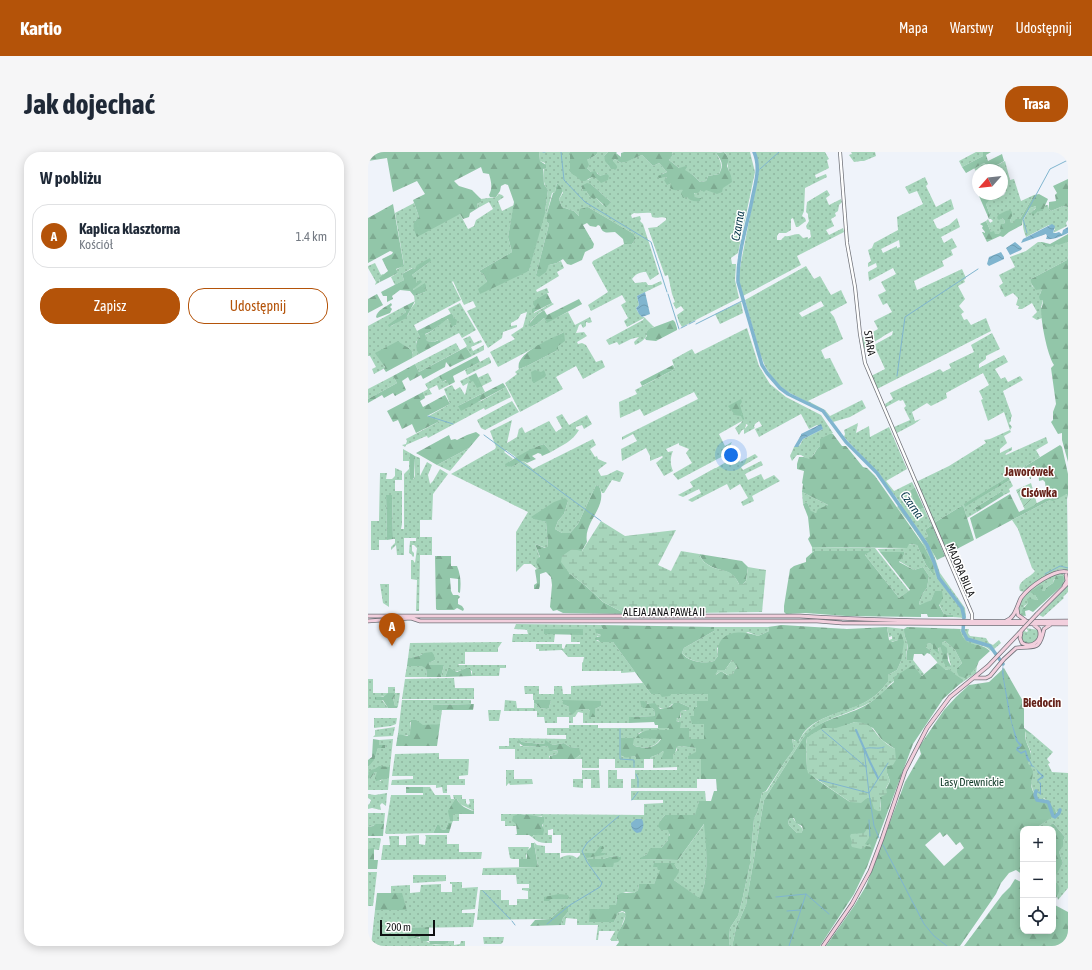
<!DOCTYPE html>
<html lang="pl">
<meta charset="utf-8">
<style>
:root{--surface:#fff;--page:#f6f6f7;--text:#1f2937;--muted:#747a83;--line:#e0e1e3;--accent:#b45309}
body{margin:0;font-family:"Asap Condensed",sans-serif;background:var(--page);color:var(--text)}
.controls{position:absolute;right:12px;bottom:12px;display:grid;overflow:hidden;border-radius:8px;box-shadow:0 2px 10px #0003}
.controls button{width:36px;height:36px;display:grid;place-items:center;padding:0;border:0;border-bottom:1px solid var(--line);background:var(--surface);color:var(--text);font:20px sans-serif}
.compass{position:absolute;left:604px;top:12px;width:36px;height:36px;border-radius:50%;background:var(--surface);box-shadow:0 2px 10px #0003;rotate:243deg}
.scale{position:absolute;left:12px;bottom:10px;width:55px;box-sizing:border-box;padding-left:4px;border:2px solid #0f1012;border-top:0;font-size:11px;line-height:14px;white-space:nowrap;color:#0f1012;-webkit-text-stroke:3px #fff;paint-order:stroke}
.you{position:absolute;left:363px;top:303px;width:14px;height:14px;margin:-10px;border:3px solid #fff;border-radius:50%;background:#1a73e8;box-shadow:0 0 0 6px #1a73e833}
.badge{display:grid;place-items:center;width:26px;height:26px;border-radius:50%;background:var(--accent);color:#fff;font-size:13px;font-weight:700}
.pin{position:absolute;translate:-50% -33px;filter:drop-shadow(0 1px 2px #0008)}
.pin::after{content:'';position:absolute;top:21px;width:14px;height:12px;background:inherit;clip-path:polygon(0 0,100% 0,50% 100%)}
.list{margin:0;padding:0;list-style:none}
h2{display:flex;justify-content:space-between;align-items:center;height:52px;margin:0;padding:0 16px;font-size:17px}
h2 small{font-size:13px;font-weight:400;color:var(--muted)}
.list li{display:grid;grid-template-columns:26px 1fr auto;gap:12px;align-items:center;box-sizing:border-box;height:64px;margin:0 8px 8px;padding:0 8px;border:1px solid var(--line);border-radius:16px}
.list b{display:block;font-size:15px;white-space:nowrap}
.list p{margin:0;font-size:13px;white-space:nowrap;color:var(--muted)}
.list em{font-size:13px;font-style:normal;color:var(--muted)}
.actions{display:flex;gap:8px;padding:12px 16px}
.actions a{flex:1;padding:9px 0;border:1px solid var(--accent);border-radius:16px;text-align:center;font-size:14px;color:var(--accent)}
.actions .main{background:var(--accent);color:#fff}
.icon{flex:none;width:22px;height:22px;fill:none;stroke:currentColor;stroke-width:2;stroke-linecap:round;stroke-linejoin:round}
.map{position:relative;flex:none;width:700px;height:794px;overflow:hidden;border-radius:16px}
header{display:flex;align-items:center;gap:24px;box-sizing:border-box;height:56px;padding:0 20px;background:var(--accent);color:#fff}
header strong{font-size:19px}
nav{display:flex;gap:22px;margin-inline-start:auto;font-size:14px}
.intro{display:flex;align-items:center;justify-content:space-between;box-sizing:border-box;height:96px;padding:0 24px}
h1{margin:0;font-size:28px}
.button{padding:10px 18px;border-radius:16px;background:var(--accent);color:#fff;font-size:14px;font-weight:700}
main{display:flex;gap:24px;padding:0 24px}
aside{flex:1;background:var(--surface);border-radius:16px;box-shadow:0 2px 10px #0003}
.map>svg:first-child{display:block}
</style>
<header>
<strong>Kartio</strong>
<nav><a>Mapa</a><a>Warstwy</a><a>Udostępnij</a></nav>
</header>
<div class="intro"><h1>Jak dojechać</h1><a class="button">Trasa</a></div>
<main>
<aside>
<h2>W pobliżu<small></small></h2>
<ul class="list">
<li><span class="badge">A</span><div><b>Kaplica klasztorna</b><p>Kościół</p></div><em>1.4 km</em></li>
</ul>
<div class="actions"><a class="main">Zapisz</a><a>Udostępnij</a></div>
</aside>
<div class="map">
<svg width="700" height="794" viewBox="0 0 700 794">
<defs>
<pattern id="grass-dots" width="8" height="8" patternUnits="userSpaceOnUse"><rect width="8" height="8" fill="#a7d5bb"/><path d="M2 2h.1M6 6h.1" fill="none" stroke="#8fb6a0" stroke-width="1.8" stroke-linecap="round"/></pattern>
<pattern id="forest-firs" width="22" height="20" patternUnits="userSpaceOnUse"><rect width="22" height="20" fill="#92c6a9"/><path d="M5 1l3.5 6h-7zM16 11l3.5 6h-7z" fill="#7da990"/></pattern>
<pattern id="wetland-marsh" width="20" height="14" patternUnits="userSpaceOnUse"><rect width="20" height="14" fill="#a7d5bb"/><path d="M1 5h8M5 5V1M11 12h8M15 12V8" fill="none" stroke="#8fb6a0"/></pattern>
<pattern id="garden-furrows" width="10" height="10" patternUnits="userSpaceOnUse"><rect width="10" height="10" fill="#a7d5bb"/><path d="M-1 1l2-2M0 10L10 0M9 11l2-2" fill="none" stroke="#8fb6a0"/></pattern>
<pattern id="water-waves" width="16" height="10" patternUnits="userSpaceOnUse"><rect width="16" height="10" fill="#80b5cf"/><path d="M0 5q4-4 8 0t8 0" fill="none" stroke="#6d9bb1"/></pattern>
</defs>
<rect width="100%" height="100%" fill="#eff3fa"/>
<!-- grass -->
<path fill="url(#grass-dots)" fill-rule="evenodd" d="M 171,0 L 202,0 L 202,20 L 220,28 L 224,25 L 228,25 L 239,22 L 231,24 L 230,21 L 223,20 L 219,16 L 219,8 L 228,3 L 230,0 L 240,0 L 236,4 C 239,10 240,17 247,18 L 245,9 L 247,7 L 253,11 L 257,10 L 274,3 L 285,14 L 291,11 L 299,20 L 294,22 L 303,30 L 304,33 L 316,38 L 319,45 L 333,46 L 327,45 L 325,42 L 333,38 L 354,36 L 361,19 C 358,12 363,6 356,0 L 382,0 L 387,20 L 370,101 L 363,106 L 364,112 L 368,112 L 367,128 L 371,146 L 314,175 L 311,170 L 309,163 L 316,158 L 313,154 L 308,157 L 305,151 L 307,150 L 304,142 L 300,123 L 297,124 L 280,76 L 289,75 L 298,68 L 298,66 C 293,64 289,67 284,65 L 283,61 C 277,60 272,62 266,61 L 263,63 L 264,66 L 272,64 L 273,67 L 272,69 L 275,72 L 291,122 L 282,128 L 278,120 C 271,120 268,122 264,127 L 267,131 L 278,130 L 280,133 L 284,133 L 293,129 L 294,132 L 269,144 L 271,153 L 268,156 C 269,160 272,162 274,165 L 276,165 L 286,175 L 281,177 C 279,185 275,190 267,193 L 266,190 L 271,185 L 263,187 L 251,193 L 249,190 L 241,193 L 238,188 L 275,168 L 276,166 L 259,175 L 256,169 L 260,166 L 253,153 L 258,150 L 254,143 L 223,159 L 220,153 L 240,140 L 224,111 L 225,109 L 256,92 L 264,92 L 268,87 L 266,82 L 220,55 L 212,65 L 206,59 L 194,55 L 191,47 L 195,41 L 189,31 L 187,40 L 184,41 L 179,61 L 177,60 L 180,38 C 174,32 175,19 177,11 L 172,9 ZM 223,32 L 243,50 L 235,53 L 228,46 L 222,45 L 218,39 L 215,39 L 213,34 Z
M 304,0 L 353,0 L 348,1 C 353,9 355,14 351,22 L 340,24 L 338,29 L 332,30 L 325,23 L 311,16 L 301,8 L 305,3 Z
M 387,0 L 457,0 L 461,7 L 459,8 L 461,16 L 447,23 L 448,26 L 458,22 L 459,25 L 437,36 L 436,59 L 434,64 L 437,66 L 438,69 L 430,75 L 428,75 L 425,66 L 423,67 L 423,78 L 418,81 L 411,81 L 409,84 L 409,88 L 413,88 L 417,84 C 422,85 426,82 431,82 L 435,86 L 440,85 L 440,87 L 443,85 L 442,78 L 439,77 L 438,74 L 441,69 L 440,65 L 440,62 L 438,60 L 439,50 L 459,38 L 462,43 L 458,46 L 461,53 L 473,47 L 474,50 L 471,53 L 470,59 L 467,61 L 468,64 L 463,67 L 466,74 L 458,78 L 461,83 L 475,76 L 476,80 L 429,104 L 433,113 L 375,144 L 371,131 L 371,121 L 391,17 Z
M 483,0 L 507,0 L 508,4 L 496,9 L 493,9 L 486,10 L 481,3 L 484,2 Z
M 608,0 L 615,0 L 615,4 L 594,15 L 591,9 Z
M 637,9 L 642,28 L 646,27 L 653,49 L 666,43 L 652,67 L 646,72 L 643,71 L 642,67 L 634,66 L 637,69 L 632,82 L 627,82 L 623,80 L 618,69 L 620,67 L 622,71 L 625,69 L 623,67 L 621,67 L 622,63 L 618,52 L 619,43 L 622,42 L 626,47 L 636,43 L 638,39 L 634,38 L 634,18 L 610,18 L 610,23 L 606,16 L 616,11 L 622,17 Z
M 557,25 L 560,32 L 558,34 L 568,55 L 583,47 L 586,57 L 565,68 L 569,76 L 572,77 L 581,73 L 589,66 L 592,75 L 573,85 L 576,91 L 584,86 L 589,95 L 583,98 L 585,103 L 574,109 L 576,114 L 546,129 L 549,138 L 594,117 L 598,126 L 596,128 L 597,130 L 590,134 L 597,147 L 591,154 L 596,160 L 593,162 L 596,168 L 599,167 L 603,173 L 618,166 L 623,179 L 509,237 L 503,224 L 517,217 L 506,193 L 524,183 L 525,179 C 521,180 502,193 496,197 L 494,186 L 510,177 L 506,169 L 524,160 L 519,151 L 515,153 L 510,143 L 518,139 L 513,130 L 528,122 L 525,116 L 501,129 L 500,120 L 509,115 L 508,111 L 500,115 L 500,111 L 503,109 L 500,98 L 504,96 L 506,91 L 530,78 L 529,65 L 555,52 L 549,39 L 541,42 L 537,35 ZM 531,88 L 532,95 L 529,96 L 529,94 L 515,101 L 513,97 Z
M 131,42 L 134,43 L 136,45 L 130,49 L 134,59 L 146,53 L 140,85 L 144,100 L 111,119 L 116,123 L 119,130 L 161,119 L 176,60 L 179,62 L 179,70 L 181,72 L 168,123 L 178,118 L 181,113 L 189,111 L 193,109 L 196,116 L 189,120 L 191,124 L 168,138 L 169,140 L 179,136 L 181,141 L 179,141 L 167,155 L 166,161 L 184,151 L 186,152 L 171,161 L 162,170 L 163,175 L 169,172 L 176,166 L 179,170 L 200,160 L 207,173 L 222,165 L 224,170 L 221,171 L 218,170 L 218,174 L 215,176 L 213,172 L 211,173 L 208,181 L 216,180 L 219,184 L 209,190 L 210,192 L 214,191 L 218,193 L 228,210 L 234,208 L 237,215 L 215,227 L 208,214 L 188,225 L 195,237 L 152,260 L 137,231 L 149,222 L 147,220 L 151,217 L 159,214 L 190,198 L 190,194 L 196,180 L 130,215 L 122,200 L 147,187 L 143,183 L 155,175 L 159,160 L 153,162 L 150,167 L 143,171 L 143,174 L 149,173 L 149,175 L 135,180 L 134,186 L 120,196 L 99,159 L 108,155 L 105,149 L 96,153 L 85,129 L 84,130 L 93,148 L 46,173 L 52,185 L 48,190 L 49,198 L 51,202 L 44,206 L 45,201 L 41,196 L 33,192 L 15,211 L 17,216 L 6,222 L 4,217 L 8,215 L 2,204 L 0,204 L 0,174 L 35,155 L 38,160 L 27,169 L 22,175 L 40,163 L 42,158 L 47,151 L 46,144 L 57,140 L 46,138 L 45,137 L 48,131 L 44,123 L 63,109 L 47,117 L 44,116 L 34,122 L 36,128 L 27,133 L 23,125 L 30,121 L 28,118 L 36,113 L 27,61 L 46,51 L 51,65 L 47,69 L 92,62 L 100,77 L 106,74 L 108,68 L 125,57 L 121,50 L 110,56 L 109,52 L 113,50 L 113,47 L 128,45 Z
M 678,53 L 680,53 L 681,57 L 683,59 L 695,54 L 700,55 L 700,68 L 698,71 L 699,74 L 685,81 L 687,77 L 681,73 L 658,85 C 653,71 654,69 662,56 L 668,54 L 668,56 L 665,58 L 669,60 Z
M 670,90 L 674,90 L 674,92 L 677,94 L 700,90 L 700,104 L 699,108 L 663,127 L 664,134 L 668,137 L 674,137 L 672,142 L 675,148 L 673,155 L 674,166 L 669,168 L 664,165 L 669,160 L 664,151 L 654,157 L 650,157 L 651,154 L 648,153 L 650,146 L 645,141 L 637,145 L 631,134 L 635,131 L 631,123 L 647,115 L 642,105 L 658,99 Z
M 7,111 L 13,123 L 15,122 L 16,123 L 11,127 L 12,130 L 7,133 L 8,130 L 0,116 L 0,114 Z
M 438,114 L 446,127 L 452,124 L 463,143 L 473,138 L 479,151 L 462,160 L 466,165 L 475,187 L 453,198 L 457,207 L 462,206 L 475,232 L 440,249 L 457,258 L 462,264 L 494,248 L 498,256 L 482,265 L 465,270 L 457,259 L 418,239 L 410,232 L 403,224 L 397,214 L 391,199 L 377,148 ZM 453,149 L 456,154 L 434,165 L 431,161 Z
M 373,150 L 375,161 L 352,172 L 347,162 Z
M 92,151 L 108,178 L 94,186 L 91,181 L 73,190 L 70,188 L 66,190 L 59,189 L 56,183 C 66,180 72,169 81,167 L 83,169 L 83,176 L 88,173 L 84,161 L 83,162 L 80,157 Z
M 379,176 L 391,214 L 402,232 L 418,245 L 453,263 L 465,281 L 452,290 L 452,294 C 447,298 446,304 441,308 L 433,303 L 429,303 L 424,309 L 422,304 L 426,295 L 428,295 L 432,293 L 435,287 L 455,277 L 449,273 L 441,277 L 433,262 L 391,285 L 387,277 L 394,274 L 391,269 L 387,272 L 386,275 L 387,276 L 376,282 L 376,278 L 380,273 L 378,272 L 377,277 L 374,278 L 371,283 L 367,276 L 373,271 L 374,269 L 351,282 L 357,294 L 364,290 L 357,303 L 310,328 L 305,322 L 324,311 L 318,301 L 321,297 L 311,293 L 311,291 L 298,297 L 300,300 L 305,299 C 302,306 302,312 305,319 L 296,324 L 288,311 L 295,305 L 294,304 L 282,309 L 282,304 L 278,296 L 254,309 L 253,297 L 269,289 L 265,282 L 254,288 L 254,285 L 330,247 L 326,240 L 276,264 L 272,257 L 252,266 L 251,250 L 269,242 L 267,238 L 307,217 L 304,208 L 324,197 L 327,202 Z
M 624,181 L 632,197 L 618,204 L 618,207 L 611,212 L 611,216 L 636,203 L 640,210 L 627,217 L 633,227 L 637,225 L 640,230 L 652,224 L 655,228 L 635,239 L 644,264 L 643,266 L 643,269 L 641,271 L 644,275 L 642,278 L 643,280 L 636,284 L 639,291 L 632,297 L 632,301 L 644,295 L 644,298 L 637,302 L 638,303 L 678,285 L 680,291 L 668,298 L 672,305 L 597,352 L 598,354 L 642,328 L 645,334 L 641,337 L 642,340 L 636,343 L 634,339 L 607,356 L 609,360 L 599,366 L 595,353 L 566,371 L 548,328 L 550,329 L 581,314 L 618,291 L 616,288 L 622,287 L 642,278 L 636,260 L 620,269 L 613,248 L 615,247 L 611,239 L 621,233 L 615,221 L 578,241 L 579,246 L 563,254 L 559,251 L 544,260 L 547,269 L 553,267 L 546,272 L 529,281 L 526,275 L 542,268 L 536,256 L 538,254 L 535,248 L 532,249 L 531,248 L 518,255 L 517,252 L 525,247 L 522,241 L 572,217 L 575,220 L 583,216 L 581,212 L 606,200 L 603,193 Z
M 102,184 L 106,191 L 113,188 L 114,190 L 103,195 L 105,199 L 116,193 L 116,198 L 104,204 L 98,195 L 99,194 L 95,187 Z
M 88,191 L 92,198 L 51,220 L 47,212 Z
M 121,205 L 123,209 L 123,211 L 99,223 L 97,218 Z
M 120,221 L 124,229 L 114,234 L 117,240 L 90,254 L 113,249 L 138,235 L 143,245 L 117,258 L 116,256 L 60,286 L 59,284 L 56,285 L 38,293 L 37,295 L 34,293 L 38,292 L 39,289 L 38,287 L 72,269 L 59,265 L 82,252 L 76,237 L 84,233 L 87,238 L 92,235 L 97,243 L 100,231 L 95,234 L 92,229 L 100,225 L 103,229 Z
M 25,224 L 29,231 L 0,247 L 0,237 Z
M 71,224 L 74,230 L 79,228 L 81,233 L 71,238 L 69,233 L 61,237 L 64,242 L 57,244 L 57,246 L 55,240 L 60,237 L 57,232 Z
M 144,249 L 151,260 L 117,278 L 113,276 L 109,268 Z
M 194,262 L 201,273 L 219,263 L 224,272 L 216,277 L 214,273 L 208,275 L 208,277 L 211,278 C 205,289 193,294 183,300 L 176,292 L 170,294 L 149,306 L 138,298 L 136,300 L 145,307 L 138,312 L 144,315 L 155,309 L 165,317 L 225,287 L 228,293 L 222,297 L 227,305 L 229,304 L 230,307 L 239,311 L 230,318 L 233,324 L 239,323 L 249,318 L 256,321 L 252,330 L 244,328 L 236,341 L 234,341 L 231,334 L 228,333 L 210,372 L 202,381 L 194,381 L 187,377 L 190,369 L 196,362 L 200,349 L 168,367 L 178,370 L 180,394 L 178,396 L 167,392 L 172,406 L 171,416 L 169,417 L 163,412 L 156,412 L 148,420 L 148,380 L 160,360 L 83,322 L 127,297 L 128,295 L 122,279 L 144,268 L 139,291 L 149,285 L 151,277 L 154,275 L 157,281 L 181,269 L 188,280 L 194,276 L 188,265 Z
M 490,271 L 488,281 L 501,274 L 502,285 L 521,275 L 539,317 L 518,329 L 526,339 L 544,330 L 547,336 L 542,338 L 553,357 L 556,356 L 564,373 L 557,378 L 560,384 L 557,386 L 564,397 L 572,421 L 597,456 L 598,466 L 585,465 L 585,463 L 576,462 L 571,452 L 567,440 L 563,448 L 553,454 L 551,451 L 555,441 L 559,436 L 561,424 L 555,415 L 546,418 L 531,409 L 537,401 L 536,400 L 512,400 L 510,397 L 538,396 L 540,392 L 549,393 L 558,413 L 564,421 L 566,421 C 561,395 544,375 529,355 L 533,352 L 509,320 L 476,285 L 477,282 L 476,278 Z
M 101,296 L 82,319 L 69,313 Z
M 35,297 L 42,301 L 42,327 L 46,327 L 47,323 L 47,304 L 52,306 L 52,324 L 59,310 L 64,313 L 60,323 L 62,332 L 65,329 L 72,317 L 80,322 L 65,342 L 64,368 L 52,368 L 52,385 L 64,385 L 64,403 L 52,403 L 51,459 L 48,459 L 49,428 L 43,427 L 43,408 L 45,408 L 47,411 L 49,396 L 46,393 L 44,393 L 44,399 L 46,401 L 46,404 L 45,405 L 43,402 L 41,401 L 42,389 L 48,389 L 48,386 L 36,386 L 36,403 L 29,403 L 28,393 L 23,398 L 23,395 L 27,391 L 27,387 L 25,387 L 24,343 L 18,343 L 19,388 L 11,388 L 11,398 L 3,398 L 3,369 L 11,369 L 12,321 L 19,321 L 18,327 L 24,327 L 27,324 L 27,316 L 34,319 L 34,328 L 27,328 L 27,339 L 34,339 L 34,372 L 33,377 L 36,377 L 36,322 L 41,317 L 41,309 L 35,309 Z
M 387,302 L 390,305 L 373,315 L 375,318 L 393,309 L 395,313 L 377,322 L 380,328 L 393,322 L 396,328 L 406,323 L 412,329 L 384,344 L 386,349 L 375,354 L 373,350 L 380,346 L 372,332 L 362,338 L 359,332 L 324,350 L 320,348 L 333,341 L 331,337 L 315,345 L 310,343 L 325,335 L 322,330 L 347,316 L 348,316 L 365,306 L 366,308 L 369,306 L 372,310 Z
M 434,340 L 460,353 L 448,361 L 443,360 L 439,350 L 435,352 Z
M 699,342 L 700,419 L 694,417 L 689,418 L 657,440 L 652,439 C 648,429 662,426 667,419 L 664,416 L 650,377 L 644,368 L 682,348 Z
M 444,395 L 507,396 L 541,439 L 531,446 L 497,403 L 502,399 L 446,399 L 444,400 Z
M 693,421 C 699,423 699,429 695,433 L 696,428 L 686,427 L 685,431 L 679,435 L 676,439 L 667,443 L 670,448 L 665,448 L 656,454 L 658,464 L 652,464 C 651,461 650,459 650,455 C 653,442 680,423 693,421 Z
M 12,432 L 21,432 L 21,455 L 15,451 Z
M 700,434 L 700,440 L 695,445 L 696,446 L 675,465 L 671,463 Z
M 148,472 L 232,473 L 235,477 L 229,482 L 233,483 L 233,484 L 229,484 L 228,488 L 232,490 L 245,490 L 267,520 L 253,521 L 253,519 L 214,519 L 214,511 L 215,510 L 216,505 L 200,505 L 194,498 L 171,499 L 171,497 L 168,497 L 168,492 L 194,492 L 194,496 L 196,497 L 198,492 L 212,492 L 212,490 L 203,490 L 203,482 L 215,482 L 214,477 L 176,482 L 187,482 L 186,490 L 144,490 L 145,482 L 160,482 L 159,478 L 162,478 L 146,477 Z
M 346,475 L 400,475 L 401,479 L 390,484 L 380,480 L 349,496 L 350,504 L 346,509 C 336,512 321,510 314,501 L 316,496 L 346,479 Z
M 519,475 L 536,477 C 536,486 538,485 539,491 C 540,497 537,502 539,508 L 545,508 L 556,522 L 554,524 L 545,514 L 521,533 C 501,563 458,559 435,586 L 396,648 L 378,753 L 368,776 L 365,790 L 365,794 L 362,794 L 361,790 L 362,776 L 370,764 L 374,749 L 382,712 L 386,667 L 390,659 L 394,641 L 399,639 L 418,608 L 426,597 L 424,587 L 427,589 L 431,589 C 444,563 477,561 499,549 C 508,544 514,537 520,530 L 520,523 L 529,518 L 533,509 L 530,488 L 523,490 L 521,488 L 524,487 L 524,484 L 521,485 Z
M 658,476 L 670,478 L 671,484 L 666,491 L 658,492 L 653,488 L 653,483 L 656,479 L 659,480 L 660,479 Z
M 592,477 L 601,477 L 600,481 L 602,484 L 618,486 L 621,491 L 625,493 L 631,488 L 633,491 L 624,499 C 621,498 619,495 615,494 C 602,491 596,493 592,477 Z
M 577,489 L 587,498 L 594,511 L 589,516 L 605,519 L 609,514 L 608,521 L 586,536 L 596,528 L 587,524 L 581,517 L 578,518 L 570,513 L 569,510 L 562,502 L 563,499 L 558,495 L 558,492 L 562,491 L 565,492 L 571,500 L 570,495 L 572,495 L 583,514 L 580,502 L 574,492 L 574,491 Z
M 134,490 L 130,496 L 130,500 L 97,500 L 97,512 L 91,512 L 90,513 L 138,513 L 138,516 L 132,516 L 131,524 L 104,524 L 104,519 L 98,516 C 89,520 89,520 80,517 L 77,525 L 73,525 L 76,513 L 61,514 L 61,511 L 67,508 L 54,502 L 51,504 L 40,506 L 42,491 Z
M 39,514 L 55,514 L 58,517 L 59,525 L 37,525 Z
M 86,526 L 87,536 L 106,536 L 106,547 L 34,547 L 37,527 Z
M 0,527 L 5,527 L 5,541 L 20,541 L 20,535 L 27,535 L 27,541 L 32,541 L 30,554 L 27,554 L 25,546 L 26,541 C 19,541 17,545 12,545 L 20,556 L 0,556 Z
M 275,531 L 283,542 L 340,542 L 340,549 L 326,556 L 326,564 L 322,564 L 336,572 L 336,587 L 321,587 L 312,576 L 311,569 L 308,569 L 308,567 L 313,565 L 313,559 L 318,559 L 321,555 L 312,551 L 304,552 C 298,561 287,554 278,551 L 278,556 L 284,556 L 286,558 L 287,564 L 262,565 L 261,571 L 215,571 L 215,561 L 210,560 L 207,565 L 205,565 L 205,571 L 201,571 L 201,565 L 189,565 L 189,571 L 177,571 L 176,565 L 169,565 L 169,559 L 136,559 L 137,548 L 148,549 L 149,556 L 166,556 L 166,551 L 168,552 L 172,556 L 179,557 L 181,556 L 183,548 L 165,548 L 165,542 L 157,542 L 156,534 L 171,534 L 171,542 L 186,542 L 186,534 L 194,534 L 195,542 L 203,542 L 203,534 ZM 194,549 L 233,549 L 233,554 L 227,557 L 227,564 L 220,557 L 209,558 L 203,561 L 201,555 L 197,553 Z
M 34,548 L 103,548 L 103,552 L 65,553 L 65,558 L 74,558 L 72,572 L 58,574 L 42,570 L 43,581 L 41,583 L 35,584 L 30,582 Z
M 120,558 L 133,558 L 131,569 L 121,569 Z
M 6,566 L 29,566 L 28,572 L 23,574 L 6,576 Z
M 201,573 L 230,573 L 230,576 L 302,576 L 301,578 L 273,580 L 270,582 L 293,586 C 287,596 278,597 267,594 L 265,592 L 254,605 L 261,605 L 266,604 L 268,605 L 268,607 L 276,607 L 276,616 L 247,616 L 247,607 L 231,607 L 231,616 L 214,616 L 214,607 L 207,607 L 212,603 L 210,596 L 202,595 L 196,591 L 185,593 L 177,589 L 177,591 L 174,592 L 154,590 L 151,588 L 152,594 L 172,595 L 179,594 L 185,599 L 190,598 L 189,602 L 181,604 L 182,607 L 147,607 L 147,597 L 131,597 L 131,594 L 141,594 L 141,586 L 198,587 L 198,583 L 179,583 L 179,576 L 201,576 Z
M 27,575 L 25,584 L 5,585 L 7,583 L 7,578 Z
M 657,578 L 662,583 L 664,582 L 685,600 L 679,607 L 682,611 L 680,612 L 684,620 L 700,621 L 700,736 L 690,748 L 689,744 L 691,738 L 686,729 L 686,725 L 695,711 L 691,700 L 695,693 L 695,689 L 697,685 L 685,671 L 677,677 L 672,677 L 671,674 L 689,661 L 676,646 L 670,647 L 665,639 L 663,631 L 664,628 L 660,611 L 663,600 L 658,589 Z
M 25,587 L 22,615 L 9,616 L 0,622 L 0,615 L 7,604 L 10,596 L 17,596 L 18,593 L 11,593 L 11,588 Z
M 312,594 L 328,596 L 328,600 L 333,607 L 333,627 L 329,627 L 329,636 L 263,636 L 263,627 L 267,627 L 267,618 L 309,618 L 309,615 L 285,616 L 285,607 L 282,607 L 283,605 L 291,602 L 295,599 L 305,603 L 309,598 L 309,595 Z
M 71,601 L 71,607 L 101,607 L 100,623 L 91,624 L 91,627 L 97,627 L 97,633 L 79,633 L 79,641 L 75,641 L 74,635 L 68,636 L 68,633 L 23,633 L 24,628 L 45,627 L 45,624 L 24,624 L 27,602 Z
M 138,618 L 146,618 L 146,627 L 164,627 L 165,632 L 142,633 L 141,631 L 138,634 Z
M 214,618 L 231,618 L 232,636 L 223,636 L 223,627 L 215,627 L 215,636 L 205,635 L 205,627 L 214,627 Z
M 240,618 L 249,618 L 249,627 L 255,627 L 255,636 L 240,636 Z
M 7,620 L 9,620 L 12,629 L 17,626 L 21,626 L 20,638 L 0,638 L 0,627 L 3,626 Z
M 55,635 L 62,635 L 67,643 L 82,643 L 83,647 L 86,647 L 85,643 L 94,643 L 94,647 L 98,647 L 98,651 L 100,653 L 102,651 L 101,647 L 106,647 L 106,659 L 92,652 L 89,647 L 87,647 L 81,659 L 82,668 L 85,662 L 91,662 L 91,669 L 85,669 L 84,671 L 80,671 L 77,678 L 73,677 L 69,673 L 65,681 L 19,682 L 17,681 L 23,643 L 55,643 Z
M 263,639 L 337,639 L 338,649 L 331,649 L 328,663 L 297,663 L 292,669 L 300,677 L 302,681 L 300,688 L 293,696 L 277,703 L 272,707 L 310,708 L 337,671 C 338,691 342,729 331,747 L 306,728 L 310,717 L 308,715 L 289,715 L 293,718 L 286,732 L 271,732 L 270,738 L 266,741 L 258,740 L 249,743 L 246,770 L 250,761 L 255,760 L 258,762 L 249,786 L 250,789 L 243,789 L 243,788 L 242,788 L 247,779 L 231,779 L 230,788 L 228,788 L 230,773 L 209,773 L 209,767 L 198,766 L 197,773 L 193,773 L 195,766 L 200,760 L 197,753 L 182,767 L 109,768 L 112,738 L 133,738 L 133,748 L 141,748 L 141,753 L 149,753 L 149,747 L 160,747 L 160,739 L 154,738 L 154,736 L 161,736 L 161,732 L 149,732 L 148,723 L 114,723 L 115,716 L 170,715 L 166,690 L 169,693 L 177,694 L 177,701 L 192,701 L 192,706 C 198,703 203,702 209,706 L 212,703 L 212,701 L 193,701 L 193,683 L 185,683 L 185,677 L 180,678 L 180,683 L 184,683 L 184,691 C 176,691 171,692 164,685 L 175,676 L 174,664 L 162,664 L 156,662 L 276,663 L 276,652 L 295,651 L 295,648 L 263,648 ZM 252,704 L 245,712 L 219,708 L 235,707 L 241,705 Z
M 19,641 L 18,654 L 14,651 L 12,653 L 13,658 L 4,656 L 0,657 L 0,653 L 2,651 L 3,648 L 0,646 L 0,642 L 7,643 Z
M 0,661 L 17,661 L 16,672 C 9,672 6,674 0,675 Z
M 133,662 L 152,662 L 151,663 L 149,674 L 137,674 L 137,669 L 133,669 Z
M 422,666 L 425,666 C 428,672 433,673 435,678 L 433,681 L 429,681 L 421,673 L 420,670 Z
M 51,683 L 51,692 L 57,693 L 58,685 L 57,683 L 79,683 L 79,692 L 91,692 L 91,700 L 114,700 L 113,707 L 13,708 L 15,693 L 22,693 L 21,684 L 31,684 L 31,693 L 38,693 L 38,684 Z
M 0,686 L 12,686 L 13,687 L 11,698 L 0,697 Z
M 140,695 L 161,695 L 158,704 L 159,707 L 144,707 L 142,706 Z
M 0,720 L 9,720 L 5,754 L 0,754 Z
M 45,723 L 78,723 L 78,729 L 45,731 Z
M 82,730 L 94,730 L 94,736 L 110,735 L 107,757 L 94,758 L 94,761 L 107,761 L 105,775 L 38,776 L 48,786 C 55,785 58,790 64,792 C 67,793 76,792 80,791 L 81,789 L 86,789 L 86,793 L 92,792 L 93,789 L 97,789 L 97,794 L 3,794 L 7,758 L 39,758 L 33,741 L 23,741 L 23,734 L 42,733 L 42,741 L 52,740 L 53,733 L 73,732 L 73,740 L 84,740 L 84,732 L 82,732 Z
M 115,785 L 136,785 L 135,790 L 133,792 L 116,792 Z"/>
<!-- forest -->
<path fill="url(#forest-firs)" fill-rule="evenodd" d="M 0,0 L 171,0 L 172,9 L 178,13 L 178,16 L 175,17 L 176,32 L 180,38 L 177,60 L 179,61 L 185,41 L 187,40 L 189,31 C 195,38 196,38 191,47 L 194,55 L 206,59 L 211,64 L 211,60 L 212,57 L 220,55 L 266,82 L 268,87 L 264,92 L 256,92 L 255,87 L 247,80 C 240,80 235,83 232,74 L 230,73 L 228,75 L 222,74 L 219,71 L 215,73 L 226,92 L 225,96 L 217,100 L 214,108 L 203,113 L 199,112 L 195,107 L 189,111 L 181,113 L 178,120 L 171,125 L 168,123 L 181,72 L 179,70 L 179,62 L 177,61 L 161,119 L 112,142 L 110,137 L 119,130 L 116,123 L 111,119 L 144,100 L 140,85 L 146,50 L 140,33 L 137,32 L 133,34 L 132,39 L 128,45 L 122,45 L 121,43 C 125,36 123,29 121,22 L 115,21 L 113,15 L 86,29 L 91,34 L 104,38 L 113,47 L 113,50 L 109,52 L 110,56 L 102,61 L 101,65 L 95,67 L 92,62 L 49,85 C 45,76 43,71 51,65 L 45,48 L 57,42 L 49,29 L 25,40 L 19,6 L 0,9 Z
M 202,0 L 230,0 L 228,3 L 219,8 L 221,13 L 219,16 L 223,20 L 227,19 L 232,24 L 239,22 L 241,24 L 240,28 L 233,31 L 228,26 L 224,25 L 217,29 L 213,29 C 208,23 206,24 202,20 Z
M 240,0 L 249,0 L 248,1 L 253,5 L 253,1 L 256,0 L 304,0 L 305,3 L 301,8 L 311,16 L 318,14 L 319,15 L 317,18 L 325,23 L 332,30 L 338,29 L 340,24 L 351,22 C 356,13 354,9 348,1 L 356,0 C 361,5 361,8 359,14 L 363,24 L 364,30 L 355,36 L 354,40 L 349,42 L 338,38 L 336,40 L 333,38 L 330,41 L 326,41 L 326,42 L 327,45 L 333,46 L 332,49 C 327,50 322,49 319,45 L 315,46 L 313,41 L 315,38 C 310,37 307,40 302,36 L 303,31 L 299,33 L 296,28 L 299,26 L 297,25 L 291,26 L 290,24 L 299,20 L 291,11 L 285,14 L 274,3 L 258,10 L 253,11 L 247,7 L 245,9 L 249,14 L 249,16 L 247,18 L 243,17 L 237,9 L 236,4 Z
M 615,0 L 623,0 L 618,3 L 620,9 L 634,2 L 636,9 L 622,17 L 616,11 L 598,21 L 594,15 L 615,4 Z
M 700,27 L 700,55 L 695,54 L 683,59 L 681,57 L 681,50 L 688,49 L 687,43 L 689,41 L 685,34 Z
M 219,31 L 223,32 L 243,50 L 238,55 L 228,46 L 226,47 L 222,45 L 218,39 L 215,39 L 213,34 Z
M 614,42 L 620,42 L 619,44 L 621,48 L 618,52 L 622,63 L 621,67 L 611,44 Z
M 671,42 L 680,47 L 675,58 L 669,60 L 665,64 L 663,61 L 668,56 L 668,54 L 662,56 L 655,67 L 654,73 L 641,80 L 635,85 L 632,84 L 619,90 L 614,80 L 615,80 L 617,81 L 617,80 L 614,76 L 615,74 L 612,72 L 618,69 L 623,80 L 626,79 L 627,82 L 631,82 L 633,79 L 632,77 L 633,72 L 636,72 L 637,69 L 634,66 L 631,68 L 629,66 L 630,63 L 638,59 L 642,58 L 644,60 L 644,64 L 642,67 L 643,71 L 647,71 L 646,69 L 648,67 L 652,67 L 666,43 Z
M 25,52 L 36,114 L 28,117 L 30,121 L 12,130 L 11,126 L 20,119 L 14,107 L 24,102 L 25,100 L 22,99 L 0,111 L 0,66 Z
M 700,82 L 700,90 L 690,93 L 689,92 C 683,95 679,96 674,92 L 674,90 L 682,92 Z
M 700,104 L 700,310 L 694,288 L 694,281 L 690,282 L 683,270 L 685,268 L 685,260 L 688,252 L 683,216 L 686,213 C 679,202 673,170 673,157 C 674,154 675,152 675,148 L 672,148 L 671,145 L 674,137 L 668,138 C 665,134 662,132 663,127 L 699,108 Z
M 62,106 L 63,109 L 44,123 L 46,126 L 48,125 L 48,131 L 52,128 L 54,130 L 45,137 L 46,138 L 57,131 L 58,134 L 57,140 L 46,144 L 42,139 L 32,138 L 24,144 L 25,147 L 19,150 L 19,144 L 15,144 L 13,140 L 36,128 L 34,122 L 45,116 L 47,117 L 49,113 Z
M 179,141 L 184,151 L 164,161 L 164,157 L 167,155 L 165,152 L 166,149 Z
M 9,142 L 15,153 L 0,161 L 0,147 Z
M 211,147 L 214,152 L 179,171 L 176,166 L 169,172 L 163,175 L 160,173 L 169,163 L 176,158 L 179,163 Z
M 47,149 L 38,166 L 21,175 L 20,173 L 38,160 L 35,155 Z
M 23,151 L 24,153 L 22,155 L 24,157 L 22,161 L 9,166 L 8,165 C 9,158 18,155 23,151 Z
M 84,161 L 86,166 L 89,168 L 88,173 L 83,176 L 82,174 L 83,171 L 80,167 C 73,171 64,180 57,182 L 59,189 L 66,190 L 71,188 L 73,190 L 51,202 C 47,197 47,189 52,185 L 49,179 Z
M 305,168 L 307,170 L 309,176 L 309,178 L 288,189 L 278,188 L 277,186 L 279,184 L 279,180 L 281,177 Z
M 196,180 L 197,189 L 190,194 L 190,198 L 159,214 L 151,217 C 146,201 185,186 196,180 Z
M 30,189 C 36,195 48,196 44,206 L 18,220 L 16,217 L 17,215 L 7,201 Z
M 98,195 L 104,204 L 82,215 L 78,210 L 77,215 L 55,227 L 53,223 L 42,229 L 40,225 L 34,229 L 38,238 L 27,244 L 25,241 L 16,246 L 14,243 L 0,251 L 0,247 L 29,231 L 25,224 L 47,212 L 51,220 Z
M 109,204 L 112,210 L 85,224 L 87,230 L 81,233 L 78,228 L 74,230 L 71,224 Z
M 305,213 L 307,217 L 274,234 L 272,230 Z
M 167,218 L 173,220 L 176,218 L 178,223 L 177,225 L 166,231 L 164,229 L 163,220 Z
M 108,221 L 114,234 L 109,236 L 105,229 L 103,230 L 100,225 Z
M 135,231 L 138,235 L 93,259 L 90,254 Z
M 55,240 L 57,246 L 52,249 L 55,255 L 77,243 L 82,252 L 59,264 L 72,269 L 48,281 L 44,272 L 34,277 L 30,268 L 25,270 L 19,259 Z
M 373,247 L 374,250 L 372,253 L 376,267 L 375,268 L 373,264 L 367,263 L 360,254 Z
M 108,280 L 112,283 L 101,296 L 69,313 L 48,301 L 81,283 L 83,288 L 87,287 L 89,288 L 99,283 Z
M 462,282 L 465,282 L 474,294 L 478,294 L 495,315 L 499,316 L 507,324 L 556,394 L 565,412 L 566,421 L 564,421 L 558,413 L 549,393 L 541,392 L 539,396 L 444,395 L 440,387 L 442,384 L 440,365 L 435,352 L 439,350 L 443,359 L 448,361 L 450,357 L 460,353 L 434,340 L 435,332 L 434,331 L 436,319 L 429,317 L 429,312 L 431,305 L 436,305 L 441,307 C 447,304 447,298 452,294 L 452,287 Z
M 176,292 L 183,300 L 174,304 L 173,302 L 170,301 L 164,304 L 168,307 L 159,311 L 155,309 L 144,315 L 138,314 L 137,312 C 149,305 163,296 176,292 Z
M 692,293 L 694,295 L 700,322 L 700,347 L 699,342 L 685,349 L 682,348 L 608,387 L 602,366 L 642,342 L 651,360 L 679,346 L 677,330 L 675,328 L 671,329 L 670,316 L 662,317 L 663,327 L 662,327 L 656,315 Z
M 42,301 L 47,304 L 46,326 L 44,328 L 42,327 Z
M 640,325 L 642,328 L 597,355 L 596,352 Z
M 228,333 L 231,334 C 241,355 215,369 219,390 L 201,421 L 219,435 L 235,450 L 258,462 L 195,461 L 189,458 L 185,459 L 182,455 L 184,433 L 183,425 L 178,420 L 172,422 L 172,433 L 171,437 L 166,437 L 166,433 L 169,431 L 167,418 L 171,416 L 168,411 L 169,407 L 172,405 L 167,392 L 177,396 L 180,394 L 178,370 L 166,367 L 163,365 L 186,350 L 197,346 L 200,349 L 196,362 L 190,369 L 187,377 L 194,381 L 202,381 L 210,372 Z
M 547,336 L 556,356 L 553,357 L 550,357 L 542,338 Z
M 634,339 L 636,343 L 609,360 L 607,356 Z
M 18,343 L 24,343 L 25,387 L 19,388 Z
M 595,353 L 606,388 L 587,398 L 578,398 L 566,371 Z
M 564,373 L 577,404 L 569,408 L 557,386 L 560,384 L 557,378 Z
M 446,399 L 503,399 L 497,403 L 531,446 L 542,438 L 512,400 L 536,400 L 537,401 L 531,410 L 546,418 L 555,415 L 561,424 L 559,436 L 555,441 L 551,451 L 552,453 L 563,448 L 567,439 L 574,439 L 575,446 L 571,453 L 576,462 L 585,463 L 585,465 L 560,465 L 559,462 L 553,462 L 553,465 L 478,464 L 438,461 L 418,462 L 416,460 L 416,454 L 422,417 L 426,414 L 438,410 L 438,406 Z
M 331,402 L 374,409 L 380,415 L 378,429 L 375,432 L 371,432 C 363,415 352,421 339,412 C 335,410 333,405 331,402 Z
M 67,404 L 83,404 L 83,414 L 89,414 C 93,424 93,431 92,441 L 90,440 L 90,427 L 82,426 L 83,439 L 85,443 L 90,443 L 92,445 L 90,447 L 90,452 L 94,454 L 96,457 L 95,459 L 89,456 L 86,458 L 69,458 L 68,457 Z
M 688,424 L 695,424 L 696,428 L 695,433 L 665,460 L 661,458 L 657,459 L 657,463 L 655,463 L 654,458 L 660,451 L 659,447 L 661,446 L 667,448 L 670,448 L 667,443 L 662,440 L 672,433 L 675,435 L 674,439 L 676,439 L 679,435 L 685,431 Z
M 232,473 L 346,475 L 346,479 L 316,496 L 314,501 C 320,510 336,512 346,509 L 350,504 C 347,479 372,477 390,484 L 401,479 L 400,475 L 414,473 L 479,477 L 519,475 L 521,488 L 524,490 L 530,488 L 531,483 L 533,481 L 536,490 L 533,509 L 529,518 L 520,523 L 520,530 C 514,537 508,544 499,549 C 480,560 453,562 437,579 C 434,582 433,586 430,590 L 424,587 L 426,597 L 418,608 L 398,639 L 394,641 L 390,659 L 386,667 L 382,712 L 374,749 L 370,764 L 362,776 L 361,790 L 362,794 L 248,794 L 251,790 L 249,786 L 249,783 C 252,776 259,768 257,760 L 254,759 L 250,761 L 246,770 L 221,770 L 222,757 L 241,757 L 242,753 L 248,753 L 249,743 L 253,741 L 266,741 L 270,738 L 271,732 L 286,732 L 292,718 L 290,718 L 289,715 L 285,715 L 286,711 L 307,711 L 306,713 L 310,717 L 311,720 L 306,728 L 331,746 C 342,730 338,691 336,672 L 310,708 L 272,707 L 272,706 L 279,702 L 283,696 L 293,696 L 300,688 L 300,685 L 302,683 L 300,678 L 293,678 L 290,674 L 292,669 L 297,663 L 327,663 L 331,649 L 343,649 L 346,639 L 349,639 L 348,627 L 333,627 L 333,607 L 320,607 L 320,604 L 328,600 L 328,596 L 312,594 L 309,595 L 307,601 L 305,603 L 305,607 L 293,607 L 296,600 L 295,599 L 291,602 L 283,605 L 282,607 L 268,607 L 268,605 L 266,604 C 262,605 256,607 253,603 L 253,586 L 266,586 L 265,592 L 267,594 C 277,597 288,596 293,587 L 268,586 C 273,575 291,578 301,578 L 301,576 L 290,576 L 290,573 L 287,573 L 286,570 L 261,571 L 261,565 L 287,564 L 286,558 L 284,556 L 275,556 L 273,553 L 272,549 L 276,549 L 280,552 L 287,551 L 292,557 L 302,555 L 306,551 L 312,551 L 321,555 L 321,558 L 313,559 L 312,566 L 309,566 L 308,569 L 313,570 L 312,576 L 321,576 L 321,587 L 336,587 L 336,572 L 324,572 L 322,564 L 326,564 L 326,555 L 329,555 L 329,549 L 340,549 L 340,542 L 303,542 L 302,544 L 294,545 L 292,542 L 283,542 L 245,490 L 232,490 L 230,488 L 227,488 L 228,485 L 233,484 L 233,483 L 228,481 L 227,477 L 235,477 ZM 364,508 L 369,516 L 366,518 L 366,521 L 359,523 L 353,519 L 348,523 L 350,518 L 357,518 Z
M 539,475 L 592,477 C 597,498 611,488 622,499 L 611,509 L 609,514 L 605,519 L 597,526 L 591,524 L 589,520 L 589,516 L 594,511 L 587,498 L 577,489 L 574,491 L 574,492 L 579,496 L 580,509 L 583,515 L 578,514 L 574,508 L 575,502 L 572,495 L 570,496 L 571,502 L 565,497 L 565,493 L 562,491 L 559,492 L 558,495 L 563,499 L 562,502 L 559,501 L 556,504 L 554,502 L 546,502 L 545,508 L 539,508 C 537,502 541,497 539,491 C 538,485 536,486 536,477 Z
M 176,477 L 215,477 L 215,483 L 176,482 Z
M 64,500 L 66,503 L 67,508 L 61,511 L 61,513 L 76,513 L 73,525 L 59,525 L 58,517 L 54,514 L 39,514 L 40,506 L 51,504 L 56,501 Z
M 569,511 L 578,518 L 581,517 C 587,522 588,524 596,528 L 575,547 L 545,592 L 499,715 L 486,742 L 452,794 L 365,794 L 365,790 L 368,776 L 378,753 L 396,648 L 435,586 C 452,565 479,565 500,552 C 510,546 517,537 526,530 L 526,525 L 545,513 L 554,524 ZM 487,570 L 505,576 L 514,588 L 527,597 L 522,613 L 519,614 L 519,621 L 522,629 L 515,643 L 512,645 L 513,659 L 503,646 L 499,646 L 482,650 L 448,627 L 439,617 L 438,591 L 439,586 L 459,576 L 468,577 ZM 422,666 L 426,666 L 428,671 L 434,674 L 435,678 L 433,681 L 429,681 L 421,673 L 420,670 Z
M 81,516 L 89,520 L 98,516 L 102,516 L 104,524 L 77,525 L 80,517 Z
M 636,516 L 656,551 L 656,576 L 664,582 L 662,583 L 657,579 C 657,582 657,586 658,589 C 661,598 666,602 660,611 L 665,619 C 664,634 660,633 670,647 L 675,646 L 686,656 L 689,662 L 671,674 L 672,677 L 655,677 L 655,723 L 648,718 L 641,721 L 633,731 L 628,742 L 592,794 L 458,794 L 486,754 L 498,734 L 537,630 L 553,602 L 551,595 L 576,558 L 588,545 L 601,533 L 621,530 ZM 572,680 L 575,685 L 579,682 L 588,693 L 592,690 L 596,696 L 576,714 L 557,693 Z
M 20,541 L 26,541 L 27,544 L 25,546 L 27,554 L 30,554 L 29,556 L 20,556 L 15,548 L 7,548 L 7,545 L 15,545 Z
M 166,548 L 183,548 L 181,556 L 179,557 L 172,556 L 168,552 L 166,551 Z
M 194,548 L 233,549 L 233,554 L 227,557 L 227,565 L 221,565 L 222,559 L 220,557 L 209,558 L 204,563 L 201,559 L 201,555 L 195,552 Z
M 106,552 L 105,558 L 65,558 L 65,553 Z
M 43,568 L 48,568 L 55,573 L 72,572 L 69,594 L 28,594 L 30,582 L 39,584 L 42,582 Z
M 5,587 L 11,588 L 11,593 L 18,593 L 17,596 L 10,596 L 6,608 L 0,615 L 0,608 L 4,605 Z
M 150,587 L 154,590 L 174,592 L 177,591 L 177,588 L 185,593 L 196,591 L 202,595 L 211,596 L 213,602 L 207,607 L 182,607 L 182,604 L 189,602 L 190,598 L 183,599 L 179,594 L 172,595 L 155,594 L 151,591 Z
M 11,614 L 22,615 L 21,626 L 8,629 L 7,626 L 9,620 L 7,620 L 3,626 L 0,627 C 0,615 4,620 11,614 Z
M 38,635 L 55,635 L 55,641 L 38,641 Z
M 87,647 L 89,647 C 91,653 100,658 106,659 L 106,662 L 85,662 L 85,669 L 82,669 L 80,659 Z
M 152,662 L 176,665 L 176,670 L 174,673 L 176,678 L 175,683 L 166,683 L 164,685 L 161,683 L 147,683 L 149,682 L 148,672 L 144,669 L 145,664 Z
M 80,671 L 84,671 L 81,681 L 65,681 L 69,673 L 71,673 L 73,677 L 77,678 Z
M 685,671 L 697,685 L 695,689 L 695,694 L 691,700 L 695,711 L 687,725 L 688,726 L 686,729 L 686,731 L 689,731 C 694,737 690,742 687,748 L 685,749 L 685,677 L 677,677 Z
M 8,672 L 16,672 L 15,684 L 0,684 L 0,675 L 5,674 Z
M 163,691 L 166,691 L 170,715 L 151,715 L 151,707 L 159,707 L 159,699 L 163,695 Z
M 232,694 L 235,694 L 236,696 L 233,701 L 238,701 L 236,703 L 218,706 L 216,701 L 227,701 Z
M 6,696 L 6,708 L 10,708 L 9,717 L 0,717 L 0,697 Z
M 250,704 L 253,705 L 253,707 L 250,710 L 246,711 L 245,715 L 223,715 L 219,707 L 235,707 L 241,705 Z
M 647,727 L 655,731 L 655,779 L 685,779 L 685,752 L 700,760 L 700,794 L 596,794 L 634,743 L 642,735 Z
M 9,741 L 34,741 L 39,758 L 7,758 Z
M 191,742 L 200,743 L 201,745 L 200,747 L 183,747 L 181,749 L 176,749 L 176,745 Z
M 197,753 L 200,755 L 200,760 L 195,766 L 193,773 L 162,774 L 167,768 L 182,767 Z
M 61,775 L 61,789 L 81,789 L 80,791 L 77,792 L 62,792 L 61,789 L 53,789 L 52,785 L 40,787 L 37,776 Z"/>
<!-- wetland -->
<path fill="url(#wetland-marsh)" d="M 233,369 L 257,384 L 308,378 L 290,413 L 303,419 L 313,399 L 331,402 C 333,406 335,410 339,412 C 353,422 362,413 371,432 L 375,432 L 378,429 L 380,415 L 398,418 L 394,460 L 258,462 L 235,450 L 219,435 L 201,421 L 193,410 L 194,404 L 204,397 L 214,399 Z
M 364,508 L 366,508 L 366,511 L 369,514 L 365,522 L 361,524 L 353,519 L 346,524 L 350,518 L 357,518 Z
M 487,570 C 504,571 503,576 513,587 C 517,591 522,594 527,597 L 528,608 L 525,613 L 519,614 L 519,621 L 522,629 L 518,636 L 519,641 L 517,643 L 512,645 L 512,652 L 513,659 L 510,659 L 506,657 L 503,646 L 499,646 L 493,651 L 482,650 L 440,621 L 439,617 L 438,592 L 439,586 L 444,582 L 455,576 L 468,576 Z
M 499,677 L 501,678 L 501,686 L 497,692 L 499,693 L 502,692 L 503,695 L 498,694 L 493,697 L 484,695 L 483,693 L 484,690 L 482,684 L 483,682 L 496,681 Z"/>
<!-- garden -->
<path fill="url(#garden-furrows)" d="M 663,331 L 669,352 L 657,358 L 648,338 Z"/>
<!-- water -->
<path fill="url(#water-waves)" d="M 684,72 L 687,74 L 685,81 L 688,81 L 691,80 L 694,82 L 695,78 L 700,75 L 700,81 C 694,84 686,88 678,87 L 679,84 L 678,82 L 653,91 L 655,87 Z
M 647,90 L 654,96 L 653,98 L 642,103 L 638,96 Z
M 633,100 L 636,105 L 636,107 L 621,114 L 619,112 L 621,105 Z
M 277,140 L 282,162 L 274,165 L 271,162 L 268,156 L 271,153 L 269,144 Z
M 453,272 L 455,277 L 435,287 L 430,295 L 426,295 L 433,283 L 433,282 Z
M 635,511 L 636,527 L 644,571 L 650,589 L 654,593 L 650,598 L 653,600 L 658,598 C 659,604 663,609 664,613 C 669,616 670,620 675,623 L 676,625 L 670,629 L 673,631 L 673,643 L 669,640 L 668,643 L 666,642 L 668,638 L 671,640 L 672,639 L 672,632 L 669,628 L 674,624 L 670,621 L 668,616 L 663,614 L 662,610 C 658,609 658,604 657,600 L 653,602 L 648,598 L 649,595 L 652,594 L 648,589 L 641,562 L 634,521 Z
M 268,667 L 274,667 C 276,671 276,675 273,680 L 269,681 C 265,679 263,676 263,671 Z"/>
<g fill="none" stroke-linecap="round" stroke-linejoin="round">
<!-- stream -->
<path stroke="#80b5cf" stroke-width="1" d="M 175,0 L 177,0
M 193,0 L 196,28 L 217,50 L 283,90 L 299,140
M 392,17 L 411,0
M 390,20 L 391,18
M 659,81 L 655,67 L 682,17 L 700,8
M 300,142 L 311,177
M 321,172 L 327,169
M 328,172 L 374,149
M 313,176 L 319,173
M 529,224 L 537,165 L 610,117
M 60,264 L 85,272
M 116,283 L 233,369
M 677,422 L 692,414 L 700,416
M 252,577 L 252,607 L 266,608 L 266,615
M 454,578 L 498,615
M 268,622 L 270,627 L 270,635
M 451,628 L 501,641 L 496,597 C 503,594 509,598 516,595
M 264,648 L 270,640
M 501,668 L 502,684
M 511,686 L 506,674 L 501,641 L 520,611
M 515,693 L 556,772 L 566,784 L 579,794
M 115,739 L 142,767
M 408,745 L 438,742 L 461,762
M 419,759 L 432,758
M 144,769 L 147,773
M 179,772 L 202,753 L 232,735 L 234,731 L 219,710 L 214,699 L 219,691 L 251,664
M 421,794 L 438,742"/>
<!-- canal -->
<path stroke="#80b5cf" stroke-width="2" d="M 488,578 L 502,610 L 510,626"/>
<!-- river -->
<path stroke="#80b5cf" stroke-width="3.5" d="M 386,0 C 393,16 387,32 384,48 C 379,74 369,103 370,130 L 394,213 L 399,221 L 412,236 L 420,242 L 455,259 L 478,290 L 509,321 L 559,393 L 566,410 L 571,426 L 594,456 L 596,465 L 595,479 L 599,487 L 622,494 L 635,512
M 668,639 L 667,643 L 669,648 L 680,650 L 681,652 L 685,664 L 687,665 L 691,661 L 692,658"/>
<defs>
<path id="tertiary" d="M 472,0 L 479,91 L 487,135 L 492,182 L 497,211 L 604,462 L 604,470"/>
<path id="secondary" d="M 696,434 L 699,429 L 698,423
M 649,456 L 650,463 L 657,468
M 669,462 L 700,431
M 0,464 L 432,464 C 521,470 611,470 700,469
M 0,469 L 43,466 L 52,469 L 449,469 L 474,471 L 700,472
M 638,469 C 647,466 649,454 653,446 C 661,435 687,416 700,420
M 653,481 L 652,486 L 654,491 C 664,497 675,488 671,477 L 666,473
M 606,526 L 618,526 L 622,524 L 636,507 L 648,496 C 666,493 671,501 676,477 L 682,473
M 455,794 L 484,752 L 502,719 L 514,687 L 537,619 L 559,576 L 582,545 L 620,514 L 654,478"/>
</defs>
<!-- tertiary casing -->
<use href="#tertiary" stroke="#707279" stroke-width="4"/>
<!-- secondary casing -->
<use href="#secondary" stroke="#707279" stroke-width="4.5"/>
<!-- tertiary -->
<use href="#tertiary" stroke="#fff" stroke-width="2.5"/>
<!-- secondary -->
<use href="#secondary" stroke="#f2cfdd" stroke-width="3"/>
<defs>
<path id="secondary-bridge" d="M 654,478 L 669,462"/>
</defs>
<!-- secondary-bridge casing -->
<use href="#secondary-bridge" stroke="#707279" stroke-width="4.5" stroke-linecap="butt"/>
<!-- secondary-bridge -->
<use href="#secondary-bridge" stroke="#f2cfdd" stroke-width="3"/>
</g>
<g text-anchor="middle" stroke-width="3" stroke-linejoin="round" paint-order="stroke">
<!-- street labels -->
<g font-size="11" fill="#0f1012" stroke="#fff">
<text transform="translate(502 191) rotate(81)" y="4">STARA</text>
<text transform="translate(593 418) rotate(67)" y="4">MAJORA BILLA</text>
<text x="296" y="464">ALEJA JANA PAWŁA II</text>
</g>
<!-- park labels -->
<g font-size="11" fill="#0a3522" stroke="#fff">
<text x="604" y="634">Lasy Drewnickie</text>
</g>
<!-- water labels -->
<g font-size="12" font-style="italic" fill="#063649" stroke="#fff">
<text transform="translate(370 74) rotate(-80)" y="4">Czarna</text>
<text transform="translate(544 353) rotate(55)" y="4">Czarna</text>
</g>
<!-- neighbourhood labels -->
<g font-size="12" font-weight="bold" fill="#66221a" stroke="#fff">
<text x="661" y="324">Jaworówek</text>
<text x="671" y="345">Cisówka</text>
<text x="674" y="555">Biedocin</text>
</g>
</g>
</svg>
<div class="controls">
<button>+</button>
<button>−</button>
<button><svg class="icon" aria-label="locate" viewBox="0 0 24 24"><circle cx="12" cy="12" r="6"/><path d="M12 2v4M12 18v4M2 12h4M18 12h4"/></svg></button>
</div>
<svg class="compass" viewBox="-18 -18 36 36"><path d="M0-13l5 13h-10z" fill="#e53935"/><path d="M0 13l5-13h-10z" fill="#747a83"/></svg>
<div class="scale">200 m</div>
<div class="you"></div>
<div class="pin badge" style="left:24px;top:494px">A</div>
</div>
</main>
